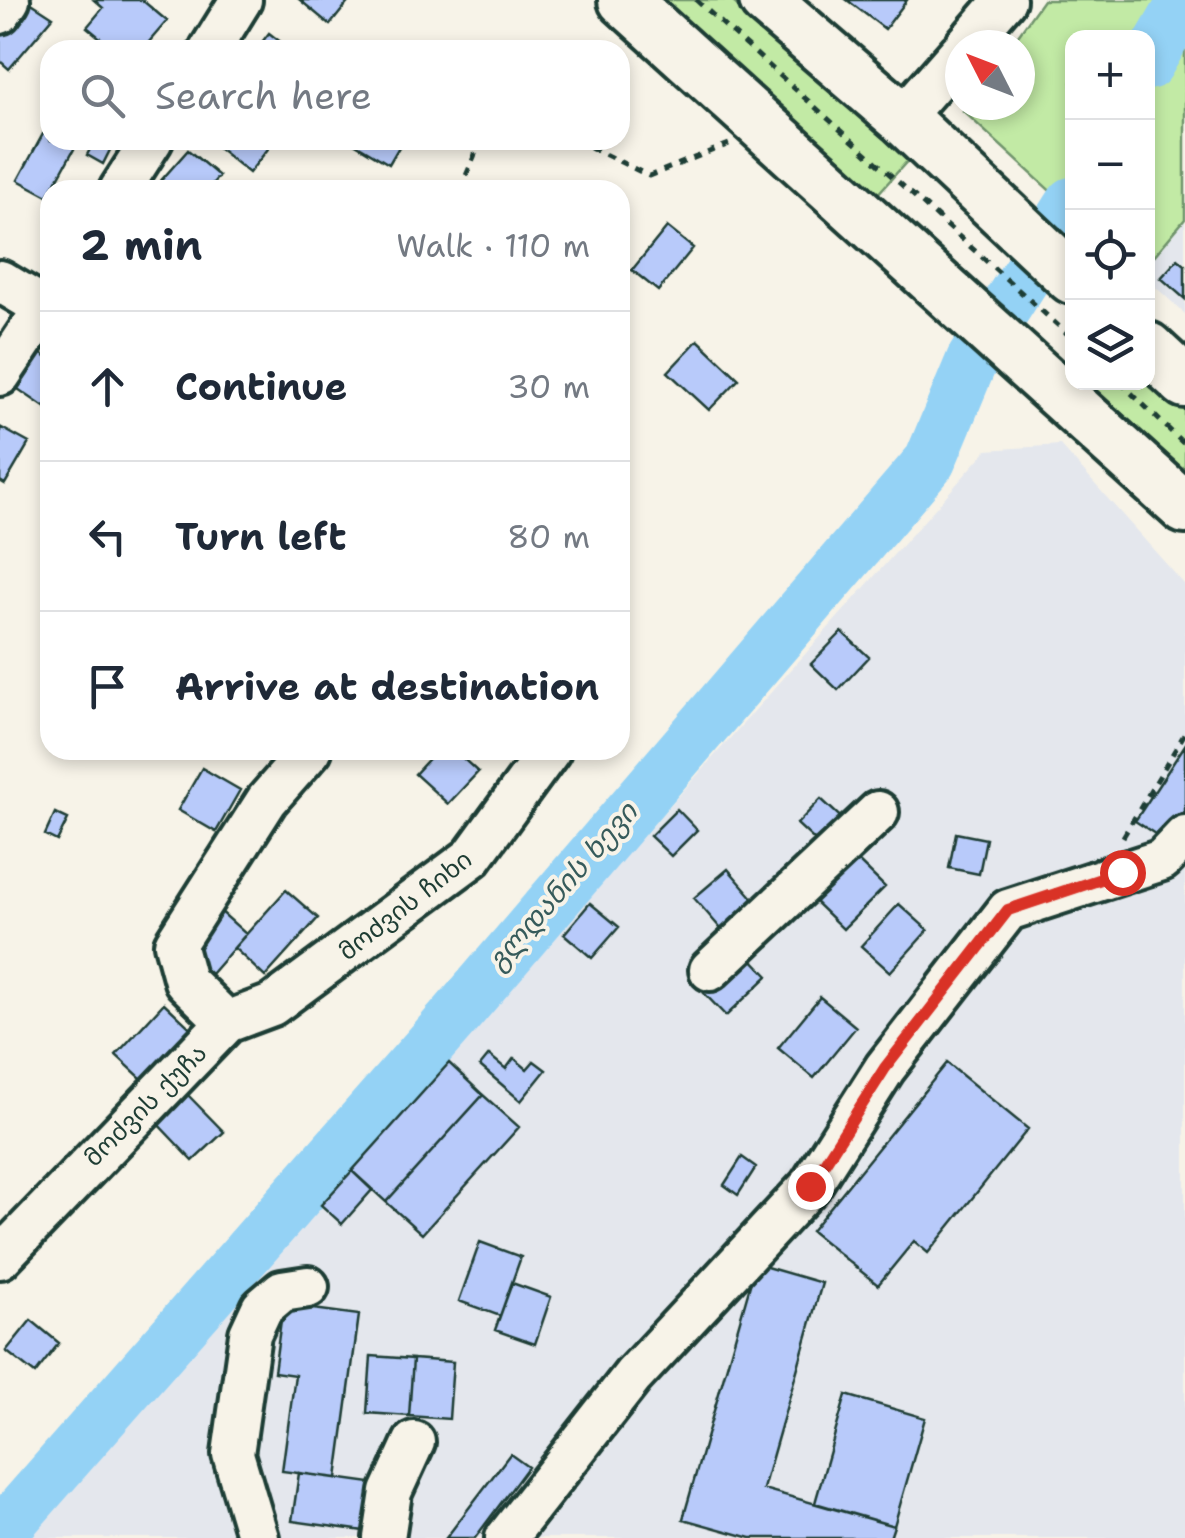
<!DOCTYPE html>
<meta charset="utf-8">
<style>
:root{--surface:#fff;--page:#f2f2f3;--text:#1f2937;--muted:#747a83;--line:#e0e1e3}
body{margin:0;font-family:"Shantell Sans","Noto Sans Georgian",sans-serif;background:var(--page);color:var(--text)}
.controls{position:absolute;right:30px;top:30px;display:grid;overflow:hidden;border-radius:20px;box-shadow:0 5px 15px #0003}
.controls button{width:90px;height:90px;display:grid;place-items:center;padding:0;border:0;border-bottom:2px solid var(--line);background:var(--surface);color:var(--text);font:50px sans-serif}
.compass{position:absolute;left:945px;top:30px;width:90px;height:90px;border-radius:50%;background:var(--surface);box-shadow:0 5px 15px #0003;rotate:312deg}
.stop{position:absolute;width:30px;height:30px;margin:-22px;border:8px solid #d93025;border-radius:50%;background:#fff}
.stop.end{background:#d93025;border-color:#fff;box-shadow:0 2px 10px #0008}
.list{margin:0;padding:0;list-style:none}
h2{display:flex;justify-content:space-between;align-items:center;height:130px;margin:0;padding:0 40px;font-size:42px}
h2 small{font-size:32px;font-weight:400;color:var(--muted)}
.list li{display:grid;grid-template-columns:65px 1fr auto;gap:30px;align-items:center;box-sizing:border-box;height:150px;padding:0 40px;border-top:2px solid var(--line)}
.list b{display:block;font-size:38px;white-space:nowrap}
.list em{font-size:32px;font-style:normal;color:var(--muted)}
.icon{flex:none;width:55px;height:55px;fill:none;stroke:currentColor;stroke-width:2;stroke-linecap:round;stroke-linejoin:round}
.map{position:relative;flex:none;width:1185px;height:1538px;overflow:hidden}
.search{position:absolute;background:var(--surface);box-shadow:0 5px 15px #0003;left:40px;top:40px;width:590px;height:110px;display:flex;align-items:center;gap:25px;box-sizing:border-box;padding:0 35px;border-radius:30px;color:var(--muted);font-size:38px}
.panel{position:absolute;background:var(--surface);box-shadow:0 5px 15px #0003;left:40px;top:180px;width:590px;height:580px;border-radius:30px}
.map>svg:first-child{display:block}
</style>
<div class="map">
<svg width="1185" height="1538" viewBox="0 0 1185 1538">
<rect width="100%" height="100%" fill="#f7f3e8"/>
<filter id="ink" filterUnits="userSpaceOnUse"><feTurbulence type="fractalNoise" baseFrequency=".01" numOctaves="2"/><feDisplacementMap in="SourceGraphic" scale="20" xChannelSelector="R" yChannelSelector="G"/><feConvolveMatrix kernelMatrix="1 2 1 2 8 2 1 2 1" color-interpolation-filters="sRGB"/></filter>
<g filter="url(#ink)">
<!-- built -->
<path fill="#e4e7ed" d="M 1185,219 L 1185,314 L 1148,280 L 1148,263 Z
M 1060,445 L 1185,585 L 1185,1538 L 17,1538 L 987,450 Z"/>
<!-- green -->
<path fill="#c2eaa5" stroke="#70946c" stroke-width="2.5" d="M 658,0 L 731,0 L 909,159 L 876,196 Z
M 1043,0 L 1185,0 L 1185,219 L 1148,263 L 1148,38 L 1072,38 L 1072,211 L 963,111 L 968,105 L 1020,105 L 1020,45 L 1011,45 Z
M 1148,371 L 1185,408 L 1185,472 L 1093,387 L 1096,383 L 1148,382 Z"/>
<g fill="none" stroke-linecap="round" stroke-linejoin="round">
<!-- river -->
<path stroke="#94d2f5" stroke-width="52" d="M 1148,64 L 1185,0
M 0,1534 L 456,1015 L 930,461 L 972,360 L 1072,203"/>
</g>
<!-- building -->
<path fill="#b8cafa" stroke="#1f3d34" stroke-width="2.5" d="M 27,0 L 53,17 L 9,69 L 0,61 L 0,33 Z
M 142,0 L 167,21 L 142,50 L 115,50 L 87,27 L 103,8 L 94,0 Z
M 300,0 L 350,0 L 330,25 Z
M 847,0 L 907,0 L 885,29 Z
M 269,33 L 291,50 L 256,50 Z
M 50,121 L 50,140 L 79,140 L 48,196 L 18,180 Z
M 95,140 L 111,148 L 103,164 L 87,155 Z
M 208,140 L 275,140 L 249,173 Z
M 349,140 L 403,140 L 389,164 Z
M 188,150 L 219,176 L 207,190 L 165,190 L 158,184 Z
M 667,227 L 693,248 L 658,291 L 632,270 Z
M 1178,259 L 1185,265 L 1185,299 L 1161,278 Z
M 698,340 L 739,379 L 709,410 L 668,372 Z
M 35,349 L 50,360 L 50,411 L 12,385 Z
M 0,427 L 29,443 L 5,484 L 0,481 Z
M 842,632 L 869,657 L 838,690 L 811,664 Z
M 1185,745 L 1185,819 L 1169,843 L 1135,821 Z
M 437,750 L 454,750 L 478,772 L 448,804 L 415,774 Z
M 202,768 L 240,790 L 216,832 L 178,810 Z
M 821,799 L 849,825 L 825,850 L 797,824 Z
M 677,809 L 697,830 L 671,856 L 650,836 Z
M 55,813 L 68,819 L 57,841 L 45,835 Z
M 956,833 L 986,839 L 979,874 L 949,868 Z
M 854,857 L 885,887 L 843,929 L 812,899 Z
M 728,869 L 762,908 L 728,937 L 694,898 Z
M 286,890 L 318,918 L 265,977 L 234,948 Z
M 590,903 L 619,927 L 592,958 L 564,934 Z
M 899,904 L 928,930 L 890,972 L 861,946 Z
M 218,909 L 246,934 L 211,974 L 183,948 Z
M 746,953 L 768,976 L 726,1016 L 704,993 Z
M 820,997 L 856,1027 L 814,1078 L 778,1048 Z
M 164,1003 L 202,1039 L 155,1091 L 116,1055 Z
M 489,1055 L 506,1069 L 514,1058 L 527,1069 L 534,1061 L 546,1070 L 521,1101 L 480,1066 Z
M 449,1063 L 483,1095 L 386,1202 L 352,1171 Z
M 947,1063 L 1028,1129 L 928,1253 L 914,1241 L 878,1285 L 811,1231 Z
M 186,1093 L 224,1132 L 193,1161 L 156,1122 Z
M 483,1095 L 519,1127 L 422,1234 L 386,1202 Z
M 742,1157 L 756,1167 L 738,1195 L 724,1185 Z
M 352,1171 L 372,1190 L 342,1224 L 321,1205 Z
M 480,1242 L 521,1257 L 500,1316 L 459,1301 Z
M 756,1264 L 822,1283 L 763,1489 L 894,1526 L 890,1538 L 751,1538 L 683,1519 Z
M 512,1283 L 551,1297 L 535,1344 L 495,1330 Z
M 283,1305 L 359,1315 L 337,1478 L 282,1471 L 295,1375 L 274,1372 Z
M 31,1320 L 59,1343 L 35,1374 L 6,1351 Z
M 371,1356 L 413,1359 L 409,1416 L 367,1413 Z
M 413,1359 L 453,1362 L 449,1419 L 409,1416 Z
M 846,1395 L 925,1418 L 894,1526 L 815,1503 Z
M 510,1454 L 528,1467 L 475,1538 L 446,1538 Z
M 299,1473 L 371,1483 L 364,1531 L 292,1521 Z"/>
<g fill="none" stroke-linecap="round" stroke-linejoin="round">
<defs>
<path id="minor" d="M 0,13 L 9,0
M 966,45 L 1005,0
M 210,50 L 241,0
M 902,118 L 960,52
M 120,190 L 152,140
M 0,281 L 45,308
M 0,375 L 50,300
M 710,970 L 878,812
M 227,1022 L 185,981 L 175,944 L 267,800 L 311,750
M 0,1258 L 227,1022 L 272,1005 L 472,857 L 550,750
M 258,1538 L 233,1454 L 250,1334 L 262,1308 L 282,1291 L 308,1287
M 384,1538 L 391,1492 L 414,1442
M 506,1538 L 633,1376 L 810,1186 L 885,1068 L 1008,910 L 1162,860 L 1185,836"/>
<path id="major" d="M 624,0 L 1185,508
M 765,0 L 902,118 L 1072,278
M 1148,348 L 1185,382"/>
</defs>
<!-- minor casing -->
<use href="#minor" stroke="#1f3d34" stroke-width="48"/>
<!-- major casing -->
<use href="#major" stroke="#1f3d34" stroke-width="58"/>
<!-- path -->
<path stroke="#1f3d34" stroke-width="5" stroke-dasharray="8 8" stroke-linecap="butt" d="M 696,0 L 1072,338
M 576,140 L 649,176 L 729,144
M 460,190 L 481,140
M 1120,382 L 1185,445
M 1123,837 L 1185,733"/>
<!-- minor -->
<use href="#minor" stroke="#f7f3e8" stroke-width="40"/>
<!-- major -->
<use href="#major" stroke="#f7f3e8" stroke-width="50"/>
</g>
</g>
<g fill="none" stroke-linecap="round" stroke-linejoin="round" filter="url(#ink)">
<!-- route -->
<path stroke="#d93025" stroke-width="12" d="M 810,1186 L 885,1068 L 1008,910 L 1122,872"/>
</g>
<g text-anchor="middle" stroke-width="8" stroke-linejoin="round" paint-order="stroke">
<!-- street labels -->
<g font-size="25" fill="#1f3d34" stroke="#f7f3e8">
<text transform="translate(405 905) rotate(-38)" y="9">მოძვის ჩიხი</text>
<text transform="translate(145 1105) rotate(-45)" y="9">მოძვის ქუჩა</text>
</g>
<!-- water labels -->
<g font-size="28" font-style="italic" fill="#365b5b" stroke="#f7f3e8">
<text transform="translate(562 886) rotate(-49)" y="10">გლდანის ხევი</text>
</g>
</g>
</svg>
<div class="controls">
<button>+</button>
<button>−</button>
<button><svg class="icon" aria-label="locate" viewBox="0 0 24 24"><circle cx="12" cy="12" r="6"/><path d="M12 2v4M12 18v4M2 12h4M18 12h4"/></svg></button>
<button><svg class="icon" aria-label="layers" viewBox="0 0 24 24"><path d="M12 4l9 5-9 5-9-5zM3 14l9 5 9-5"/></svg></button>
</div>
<svg class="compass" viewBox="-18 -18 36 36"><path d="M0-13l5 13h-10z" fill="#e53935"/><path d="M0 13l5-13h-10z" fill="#747a83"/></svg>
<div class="stop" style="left:1122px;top:872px"></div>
<div class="stop end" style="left:810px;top:1186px"></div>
<div class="search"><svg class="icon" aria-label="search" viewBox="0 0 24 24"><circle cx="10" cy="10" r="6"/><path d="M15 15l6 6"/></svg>Search here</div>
<section class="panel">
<h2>2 min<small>Walk · 110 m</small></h2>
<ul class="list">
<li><svg class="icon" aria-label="ahead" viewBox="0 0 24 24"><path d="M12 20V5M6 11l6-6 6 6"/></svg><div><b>Continue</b></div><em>30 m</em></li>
<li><svg class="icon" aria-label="left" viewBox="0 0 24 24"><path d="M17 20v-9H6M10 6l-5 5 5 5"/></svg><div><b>Turn left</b></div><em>80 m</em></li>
<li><svg class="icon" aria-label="arrive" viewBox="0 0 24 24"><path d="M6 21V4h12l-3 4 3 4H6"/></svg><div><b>Arrive at destination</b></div></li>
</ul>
</section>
</div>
